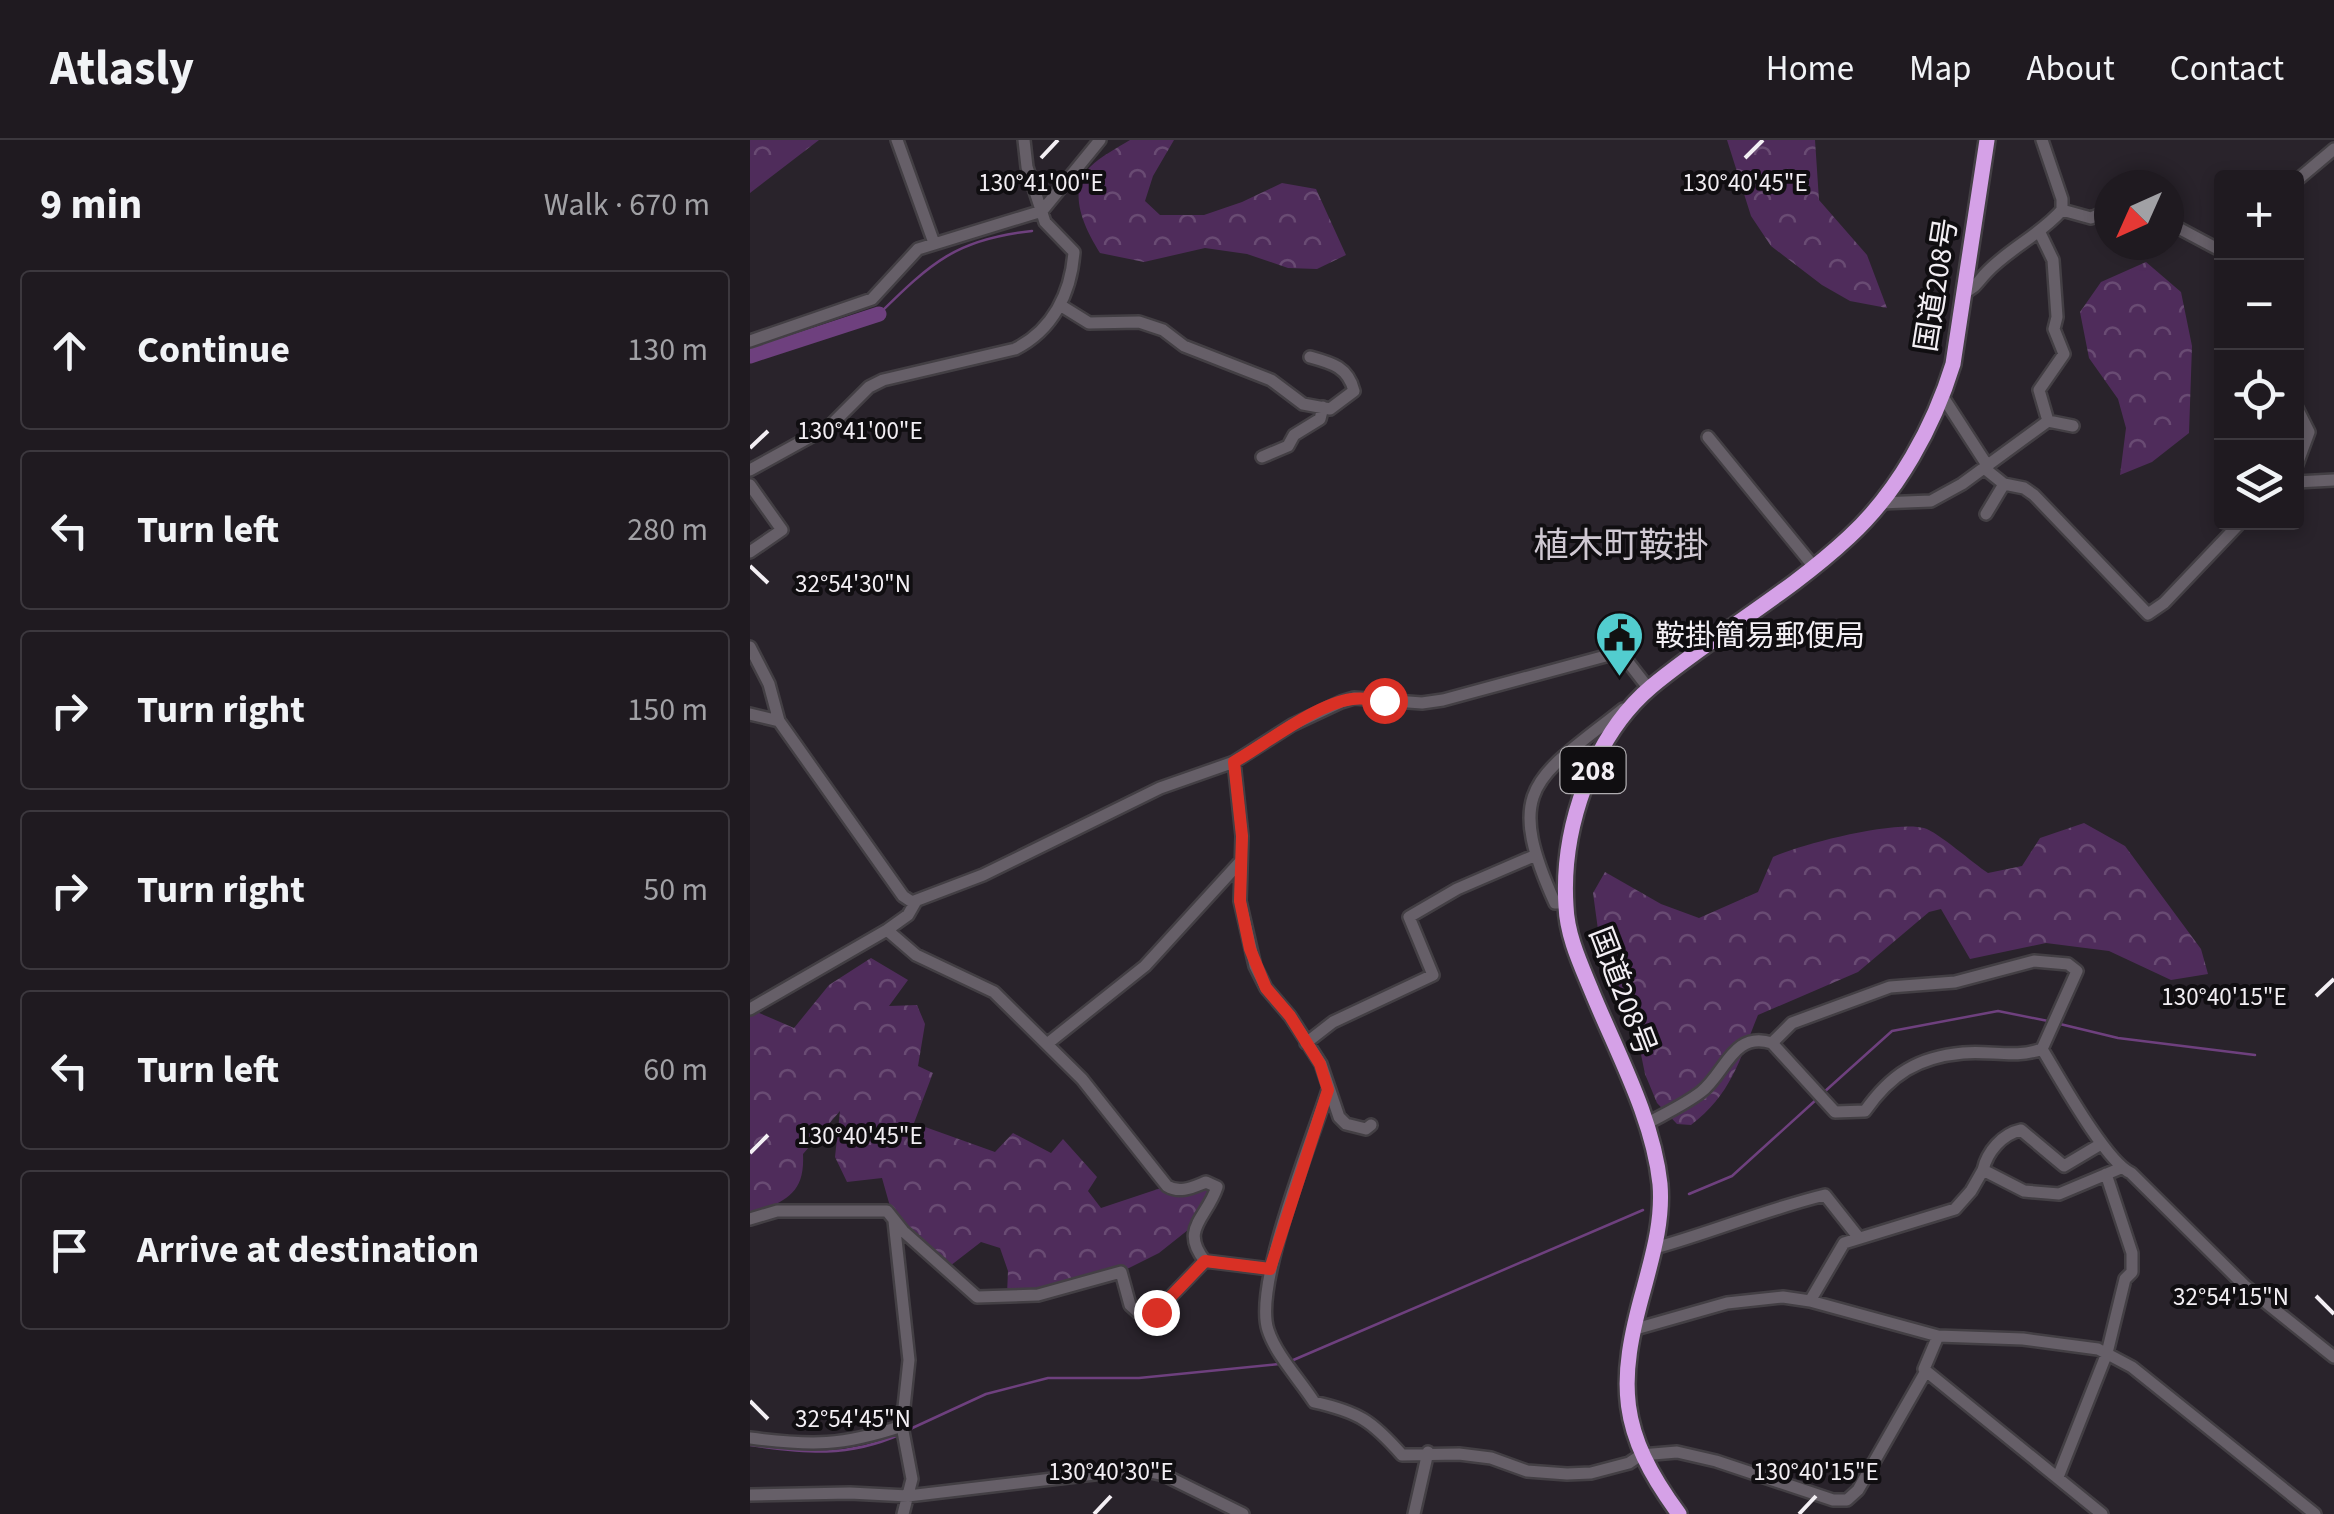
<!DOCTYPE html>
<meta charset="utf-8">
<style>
:root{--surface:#1f1a20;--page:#2c272d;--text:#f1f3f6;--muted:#a1a1a5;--line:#3c383e}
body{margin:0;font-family:"Source Sans 3","Noto Sans JP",sans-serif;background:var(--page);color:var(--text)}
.controls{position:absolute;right:30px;top:30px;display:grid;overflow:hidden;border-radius:10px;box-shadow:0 5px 15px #0003}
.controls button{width:90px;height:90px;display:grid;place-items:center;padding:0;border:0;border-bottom:2px solid var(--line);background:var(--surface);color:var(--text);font:50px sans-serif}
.compass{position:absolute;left:1344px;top:30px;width:90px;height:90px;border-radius:50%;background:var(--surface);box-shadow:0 5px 15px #0003;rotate:225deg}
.stop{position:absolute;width:30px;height:30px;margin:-22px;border:8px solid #d93025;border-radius:50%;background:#fff}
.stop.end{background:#d93025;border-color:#fff;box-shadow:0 2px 10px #0008}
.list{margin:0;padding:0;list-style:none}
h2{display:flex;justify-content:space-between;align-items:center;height:130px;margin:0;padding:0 40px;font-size:42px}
h2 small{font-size:32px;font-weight:400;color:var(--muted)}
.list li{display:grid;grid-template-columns:65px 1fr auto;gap:30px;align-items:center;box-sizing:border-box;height:160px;margin:0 20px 20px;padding:0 20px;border:2px solid var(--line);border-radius:10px}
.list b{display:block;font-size:38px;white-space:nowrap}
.list em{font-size:32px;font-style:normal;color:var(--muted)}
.icon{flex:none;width:55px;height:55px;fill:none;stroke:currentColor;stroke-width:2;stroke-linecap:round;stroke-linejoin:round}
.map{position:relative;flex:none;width:1584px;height:1374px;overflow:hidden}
header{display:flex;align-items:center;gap:60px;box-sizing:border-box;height:140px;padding:0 50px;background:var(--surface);border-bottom:2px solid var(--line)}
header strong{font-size:48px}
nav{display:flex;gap:55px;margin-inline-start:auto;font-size:35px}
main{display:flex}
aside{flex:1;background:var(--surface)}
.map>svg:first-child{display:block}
</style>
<header>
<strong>Atlasly</strong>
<nav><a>Home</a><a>Map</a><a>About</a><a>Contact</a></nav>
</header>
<main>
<aside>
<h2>9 min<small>Walk · 670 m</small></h2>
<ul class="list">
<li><svg class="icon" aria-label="ahead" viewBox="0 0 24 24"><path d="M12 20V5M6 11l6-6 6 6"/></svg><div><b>Continue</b></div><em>130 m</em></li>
<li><svg class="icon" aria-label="left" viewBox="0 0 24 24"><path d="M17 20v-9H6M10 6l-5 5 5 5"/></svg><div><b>Turn left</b></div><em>280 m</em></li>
<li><svg class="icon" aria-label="right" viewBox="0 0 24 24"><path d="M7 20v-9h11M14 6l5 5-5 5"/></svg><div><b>Turn right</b></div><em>150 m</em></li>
<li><svg class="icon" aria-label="right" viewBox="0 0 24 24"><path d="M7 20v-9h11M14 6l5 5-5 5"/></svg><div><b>Turn right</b></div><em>50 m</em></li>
<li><svg class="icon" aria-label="left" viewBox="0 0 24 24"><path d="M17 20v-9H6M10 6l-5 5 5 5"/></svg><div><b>Turn left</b></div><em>60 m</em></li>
<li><svg class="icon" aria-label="arrive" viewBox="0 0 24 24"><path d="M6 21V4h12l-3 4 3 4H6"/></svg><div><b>Arrive at destination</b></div></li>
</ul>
</aside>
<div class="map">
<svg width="1584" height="1374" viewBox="0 0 1584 1374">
<defs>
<pattern id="forest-crowns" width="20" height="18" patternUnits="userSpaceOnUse" patternTransform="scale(2.5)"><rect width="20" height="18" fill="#4f2c5b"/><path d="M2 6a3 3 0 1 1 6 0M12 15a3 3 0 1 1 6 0" fill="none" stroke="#694b73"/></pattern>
</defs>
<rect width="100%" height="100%" fill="#29232b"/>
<!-- forest -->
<path fill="url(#forest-crowns)" d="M 0,0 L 69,0 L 0,53 Z
M 380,0 L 424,0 L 403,36 L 395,61 L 410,75 L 454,75 L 492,62 L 532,43 L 566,49 L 596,115 L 567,129 L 538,128 L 497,114 L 455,108 L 394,122 L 350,113 C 335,89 316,52 340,27 C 351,16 367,8 380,0 Z
M 1065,0 L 1069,60 L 1117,115 L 1137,168 L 1100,161 L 1072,145 L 1021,106 L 1001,76 L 977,0 Z
M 1396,122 L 1431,152 L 1442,206 L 1439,293 L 1402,322 L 1370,335 L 1376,288 L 1368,259 L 1339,218 L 1330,172 L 1351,142 Z
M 1334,683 L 1375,706 L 1451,809 L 1458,834 L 1421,840 L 1359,811 L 1296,803 L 1220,819 L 1191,769 L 1179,772 L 1108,832 L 1008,875 C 990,919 981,955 941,985 L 927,984 L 907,963 L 895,934 L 885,885 L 849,797 L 843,753 L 855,732 L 911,764 L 949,778 L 1008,752 L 1023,717 C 1050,704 1146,680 1174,688 C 1188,692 1224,724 1238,733 L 1272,726 L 1290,698 Z
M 121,818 L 158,840 L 139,866 L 167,865 L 175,884 L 168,926 L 183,933 L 164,983 L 245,1012 L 263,993 L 301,1013 L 313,999 L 347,1037 L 338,1051 L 351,1068 L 417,1046 L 462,1044 L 448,1082 L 409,1113 L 371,1132 L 257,1154 L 258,1131 L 250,1108 L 231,1102 L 200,1126 L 143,1077 L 132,1038 L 97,1042 L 85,1017 L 90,971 L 53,1014 C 55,1055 35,1060 0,1076 L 0,869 L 44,888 L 79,845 Z"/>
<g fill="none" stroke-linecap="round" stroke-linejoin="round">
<!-- stream -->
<path stroke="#6e407e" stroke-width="2.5" d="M 129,174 C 181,123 206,99 282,91
M 1310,884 L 1368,898 L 1505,915
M 1073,953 L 1142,891 L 1248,871 L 1298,881
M 939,1054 L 982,1036 L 1067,959
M 541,1221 L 893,1070
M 158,1290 L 236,1254 L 298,1238 L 389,1238 L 529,1224
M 0,1305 C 56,1313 97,1318 151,1294"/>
<!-- river -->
<path stroke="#6e407e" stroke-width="15" d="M 0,216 L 129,174"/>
<defs>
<path id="minor" d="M 147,0 L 184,103
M 1546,41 L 1584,9
M 1312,70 L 1341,78 L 1359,70
M 1419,83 L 1466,108 L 1472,104
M 1290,93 L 1303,120 L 1307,177 L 1304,189 L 1314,214 L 1289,250 L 1298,281
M 1213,153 C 1225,149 1228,141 1237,132 C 1260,108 1290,95 1312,70 L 1312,59 L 1292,0
M 310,165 L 339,183 L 389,182 L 413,190 L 434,206 L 521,240 L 553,264 L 580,269 L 604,251 C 598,227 582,223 560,217
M 0,201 L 122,159 L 168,109 L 292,71 L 350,0
M 1193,257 L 1237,325
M 1546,266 L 1559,292 L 1546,327
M 958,297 L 1065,428
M 512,317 L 538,306 L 544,295 L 570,279 L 573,267
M 1234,328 L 1254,344 L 1236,374
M 0,330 L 80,286 L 119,247 L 133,240 L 265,209 C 303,190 321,153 324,112 L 295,82 L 277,27 L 274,0
M 1546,342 L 1584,340
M 1254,344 L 1274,348 L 1284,355 L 1398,474 L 1414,463 L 1491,382
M 0,345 L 32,390 L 0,412
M 1130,363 L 1181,361 L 1212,344 L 1298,281 L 1323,286
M 0,507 L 19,544 L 29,581 L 153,756 L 162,762 L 233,735 L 410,648 L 484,622 L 542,585 L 591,562 L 604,558 L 672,563 L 693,560 L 863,514 L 875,518 L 899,549 L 895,552
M 0,574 L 29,581
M 484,622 L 492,696 L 490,761 L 505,826 L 516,848 L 540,876 L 571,924 L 589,977 L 596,984 L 616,989 L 621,985
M 815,763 L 805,763 C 752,646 787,638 873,569
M 137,790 L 166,815 L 244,852 L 332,939 L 417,1046 C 430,1054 443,1047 456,1042 L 467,1047 C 457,1078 429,1089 455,1121 L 520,1129
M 0,869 L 137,790 L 158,775 L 166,761
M 556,903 L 583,882 L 683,835 L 659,777 L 707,749 L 786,715
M 297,904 L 395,826 L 490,722
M 1292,909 C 1309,937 1356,1022 1381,1033 L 1494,1145 L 1584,1217
M 578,950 C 562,1000 503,1145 518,1190 C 526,1215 550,1240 564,1262 C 609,1272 622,1281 652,1315 L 709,1314 L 741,1318 L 777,1331 L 817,1334 L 841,1333 L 879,1323 L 891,1315 L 927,1312 L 966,1321 L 1083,1360 L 1097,1360 L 1108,1350 L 1176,1231 L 1174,1229 L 1188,1196
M 896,984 C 914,974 934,965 951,952 C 975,934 983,890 1022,903 L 1085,972 L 1115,971 C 1141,934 1168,917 1213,913 C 1240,910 1265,919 1292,909 L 1327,831 L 1318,824 L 1284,821 L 1205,842 L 1140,847 L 1042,883 L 1022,903
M 1233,1030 C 1237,1012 1252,994 1271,990 L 1314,1026 L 1351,1004
M 0,1079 L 27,1071 L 137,1071 L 153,1091 L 227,1157 L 288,1155 L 371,1132 L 380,1165 L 391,1175 L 406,1172 L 455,1121
M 144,1081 L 159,1220 L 152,1286 L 162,1339 L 153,1374
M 905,1108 C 963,1092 1017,1069 1075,1055 L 1109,1098
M 1060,1161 L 1094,1103 L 1205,1069 L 1221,1051 L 1233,1030 L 1274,1051 L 1309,1054 L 1371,1028
M 882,1190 L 977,1163 L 1033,1157 L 1060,1161 L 1188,1196 L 1273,1199 L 1348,1209 L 1382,1227 L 1565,1374
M 1176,1231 L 1352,1374
M 0,1298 C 62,1306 92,1306 152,1286
M 1308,1337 L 1357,1213 L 1375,1139 L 1382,1132 L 1382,1113 L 1356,1034
M 0,1355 L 100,1353 L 158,1356 L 387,1329 L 414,1335 L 493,1374
M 664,1374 L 678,1312"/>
<path id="highway" d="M 929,1374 C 868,1291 867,1244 894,1148 C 903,1114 913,1080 910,1044 C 903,978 867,913 842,852 C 831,825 817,796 816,766 C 811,690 842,597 901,547 C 965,494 1038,454 1099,397 C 1148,352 1184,286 1203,224 L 1237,0"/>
</defs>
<!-- minor casing -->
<use href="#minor" stroke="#433f44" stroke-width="16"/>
<!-- highway casing -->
<use href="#highway" stroke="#433f44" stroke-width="20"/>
<!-- minor -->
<use href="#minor" stroke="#665f68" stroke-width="11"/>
<!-- highway -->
<use href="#highway" stroke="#d5a1e7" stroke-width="15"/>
</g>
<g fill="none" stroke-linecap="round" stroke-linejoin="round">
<!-- route -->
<path stroke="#d93025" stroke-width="12" d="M 406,1172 L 455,1121 L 520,1129 L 578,950 L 570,924 L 540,876 L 516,848 L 500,809 L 490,761 L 492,696 L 484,622 C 517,603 566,564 602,559 C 612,557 624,560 634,560"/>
</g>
<!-- ticks -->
<path fill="none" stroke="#f3eff4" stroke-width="4" d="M 291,18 L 308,0M 995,18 L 1013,0M 0,308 L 18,291M 0,426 L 18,443M 1566,856 L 1584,839M 0,1013 L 18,995M 1566,1156 L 1584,1174M 0,1261 L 18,1279M 344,1374 L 361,1356M 1049,1374 L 1066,1356"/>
<!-- icons -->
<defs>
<symbol id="civic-pin" viewBox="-11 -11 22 30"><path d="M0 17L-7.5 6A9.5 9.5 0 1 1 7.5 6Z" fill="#52cdcf" stroke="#100e11"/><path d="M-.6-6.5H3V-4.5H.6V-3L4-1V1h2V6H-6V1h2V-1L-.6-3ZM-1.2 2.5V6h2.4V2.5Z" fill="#111"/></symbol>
</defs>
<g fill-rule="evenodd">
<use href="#civic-pin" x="842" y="468" width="55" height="75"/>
</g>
<g text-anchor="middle" stroke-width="8" stroke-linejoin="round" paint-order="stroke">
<!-- shield labels -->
<rect fill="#100e11" stroke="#afacb0" stroke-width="2.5" x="810.5" y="607" width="65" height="46" rx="8"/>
<g font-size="28" font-weight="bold" fill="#f3eff4">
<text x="843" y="640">208</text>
</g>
<!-- street labels -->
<g font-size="30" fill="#f3eff4" stroke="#100e11">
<text transform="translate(1186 145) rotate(-81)" y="10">国道208号</text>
<text transform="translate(873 851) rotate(69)" y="10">国道208号</text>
</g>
<!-- poi labels -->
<g font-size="30" fill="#f3eff4" stroke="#100e11" text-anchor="start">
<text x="905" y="506">鞍掛簡易郵便局</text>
</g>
<!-- quarter labels -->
<g font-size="35" fill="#d0c9d3" stroke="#100e11">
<text x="871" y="417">植木町鞍掛</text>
</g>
</g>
<g font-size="25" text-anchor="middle" fill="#f3eff4" stroke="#100e11" stroke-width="8" stroke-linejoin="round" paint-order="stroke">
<text x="291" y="51">130°41'00"E</text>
<text x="995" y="51">130°40'45"E</text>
<text x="110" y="299">130°41'00"E</text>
<text x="103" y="452">32°54'30"N</text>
<text x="1474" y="865">130°40'15"E</text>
<text x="110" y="1004">130°40'45"E</text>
<text x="1481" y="1165">32°54'15"N</text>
<text x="103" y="1287">32°54'45"N</text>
<text x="361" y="1340">130°40'30"E</text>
<text x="1066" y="1340">130°40'15"E</text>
</g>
</svg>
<div class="controls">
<button>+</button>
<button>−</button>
<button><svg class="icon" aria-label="locate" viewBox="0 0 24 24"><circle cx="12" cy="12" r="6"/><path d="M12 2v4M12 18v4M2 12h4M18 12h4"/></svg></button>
<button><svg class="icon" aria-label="layers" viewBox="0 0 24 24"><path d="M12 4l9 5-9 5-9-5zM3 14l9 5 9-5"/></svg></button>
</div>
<svg class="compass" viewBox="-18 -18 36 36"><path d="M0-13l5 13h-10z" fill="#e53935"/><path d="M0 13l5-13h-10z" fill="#a1a1a5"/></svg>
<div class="stop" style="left:634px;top:560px"></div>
<div class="stop end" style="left:406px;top:1172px"></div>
</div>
</main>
